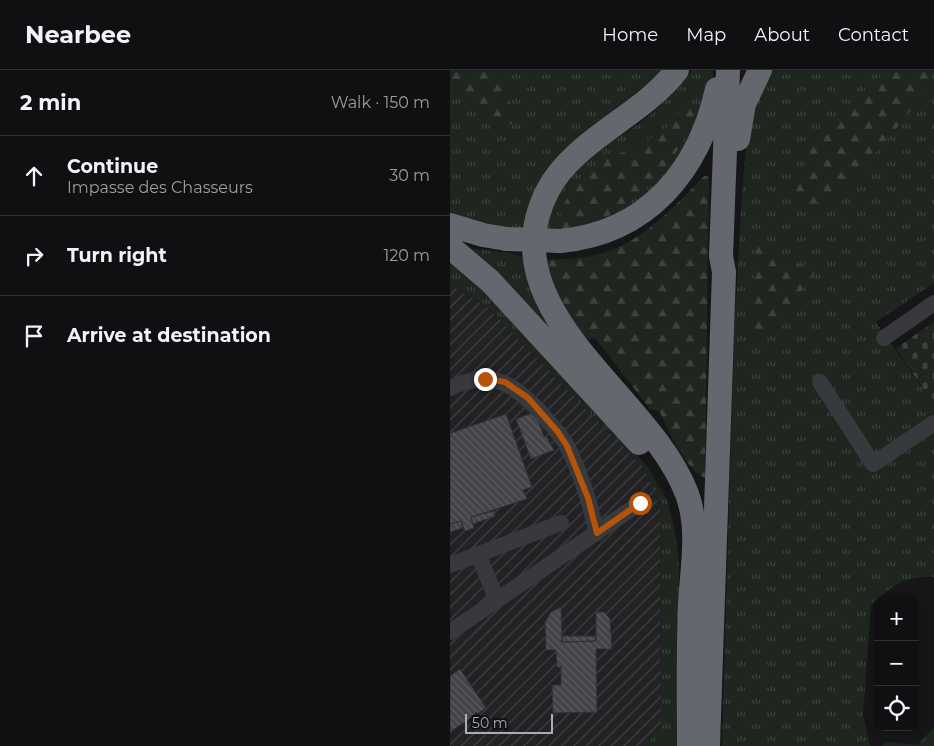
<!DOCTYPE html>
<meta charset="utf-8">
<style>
:root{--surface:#101012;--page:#19191b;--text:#f1f3f6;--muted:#9c9d9f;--line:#303032}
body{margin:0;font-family:Montserrat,sans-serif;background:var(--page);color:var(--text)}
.controls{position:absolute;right:15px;bottom:15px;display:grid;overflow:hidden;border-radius:10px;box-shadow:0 2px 8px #0003}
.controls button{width:45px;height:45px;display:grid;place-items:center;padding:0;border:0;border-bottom:1px solid var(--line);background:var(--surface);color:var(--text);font:25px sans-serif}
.scale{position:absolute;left:15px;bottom:12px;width:88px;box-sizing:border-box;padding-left:5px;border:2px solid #a9afb7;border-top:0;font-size:14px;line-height:18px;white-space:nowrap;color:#a9afb7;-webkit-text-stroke:4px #111113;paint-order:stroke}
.stop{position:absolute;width:15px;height:15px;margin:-11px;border:4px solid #b45309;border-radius:50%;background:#fff}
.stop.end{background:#b45309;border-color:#fff;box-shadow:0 1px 5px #0008}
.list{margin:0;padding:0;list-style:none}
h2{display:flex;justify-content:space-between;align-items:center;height:65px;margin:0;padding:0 20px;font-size:21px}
h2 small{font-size:16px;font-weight:400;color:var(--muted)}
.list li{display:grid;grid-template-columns:32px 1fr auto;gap:15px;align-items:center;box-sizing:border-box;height:80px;padding:0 20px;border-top:1px solid var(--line)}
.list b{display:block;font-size:19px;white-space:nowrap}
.list p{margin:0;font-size:16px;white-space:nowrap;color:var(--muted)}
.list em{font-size:16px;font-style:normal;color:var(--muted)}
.icon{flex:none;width:28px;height:28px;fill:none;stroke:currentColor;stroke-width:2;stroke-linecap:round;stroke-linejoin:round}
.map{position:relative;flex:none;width:484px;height:676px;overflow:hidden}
header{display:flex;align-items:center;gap:30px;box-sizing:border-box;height:70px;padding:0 25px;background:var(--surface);border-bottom:1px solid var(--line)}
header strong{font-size:24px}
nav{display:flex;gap:28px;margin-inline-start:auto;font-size:18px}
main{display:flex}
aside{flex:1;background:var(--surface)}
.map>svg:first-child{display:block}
</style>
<header>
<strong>Nearbee</strong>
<nav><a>Home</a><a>Map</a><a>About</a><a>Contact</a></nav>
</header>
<main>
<aside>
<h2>2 min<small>Walk · 150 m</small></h2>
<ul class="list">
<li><svg class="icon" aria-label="ahead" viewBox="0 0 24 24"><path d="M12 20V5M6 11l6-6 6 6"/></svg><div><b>Continue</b><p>Impasse des Chasseurs</p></div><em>30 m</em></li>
<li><svg class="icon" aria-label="right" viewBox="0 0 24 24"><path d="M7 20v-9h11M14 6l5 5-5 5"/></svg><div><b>Turn right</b></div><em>120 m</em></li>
<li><svg class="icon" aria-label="arrive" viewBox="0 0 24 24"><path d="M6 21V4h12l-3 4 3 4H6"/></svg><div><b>Arrive at destination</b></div></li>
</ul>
</aside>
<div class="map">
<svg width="484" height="676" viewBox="0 0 484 676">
<defs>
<pattern id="industrial-furrows" width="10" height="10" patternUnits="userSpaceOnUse" patternTransform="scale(1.25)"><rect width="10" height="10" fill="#222225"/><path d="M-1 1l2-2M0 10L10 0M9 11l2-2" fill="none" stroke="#3f4042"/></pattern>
<pattern id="grass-tufts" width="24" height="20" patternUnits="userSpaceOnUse" patternTransform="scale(1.25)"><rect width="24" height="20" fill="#1e261f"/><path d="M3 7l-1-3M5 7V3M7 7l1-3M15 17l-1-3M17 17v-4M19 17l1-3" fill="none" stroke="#3c433d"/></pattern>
<pattern id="forest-firs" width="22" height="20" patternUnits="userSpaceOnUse" patternTransform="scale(1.25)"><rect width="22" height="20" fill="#1e261f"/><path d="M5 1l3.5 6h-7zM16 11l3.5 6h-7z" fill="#3c433d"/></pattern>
<pattern id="cemetery-stones" width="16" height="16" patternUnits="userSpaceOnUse" patternTransform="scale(1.25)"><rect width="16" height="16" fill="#1e261f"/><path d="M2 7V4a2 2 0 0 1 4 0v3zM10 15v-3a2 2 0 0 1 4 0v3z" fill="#3c433d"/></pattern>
<pattern id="building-back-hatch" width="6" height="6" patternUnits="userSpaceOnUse" patternTransform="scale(1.25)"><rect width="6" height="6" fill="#434448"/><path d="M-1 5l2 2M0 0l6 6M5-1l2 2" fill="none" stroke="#5b5c60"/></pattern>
</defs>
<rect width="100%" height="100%" fill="#161618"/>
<!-- industrial -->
<path fill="url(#industrial-furrows)" d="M 0,215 L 38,238 L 194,398 L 210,437 L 211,655 L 196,676 L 0,676 Z"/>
<!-- grass -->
<path fill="url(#grass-tufts)" d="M 0,0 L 213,0 L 102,94 L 84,124 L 73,163 L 0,147 Z
M 243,0 L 263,0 L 263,5 L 253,50 L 234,92 L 176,145 L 96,165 C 97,157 98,146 101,138 C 116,97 159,76 191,52 C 211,37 227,18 243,0 Z
M 323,0 L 484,0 L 484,213 L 426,252 L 484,335 L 484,507 C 456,505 440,517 421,535 L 413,645 L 420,676 L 272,676 L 284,265 L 292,123 L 298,59 L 310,18 Z
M 15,178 L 60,183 L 73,187 L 78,202 L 135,294 Z
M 0,191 L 15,202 L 198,397 L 218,432 L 227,472 L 229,504 L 227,676 L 196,676 L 211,655 L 210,437 L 194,398 L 38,238 L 0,215 Z
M 484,658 L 484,676 L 432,676 L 437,672 L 467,675 Z"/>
<!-- forest -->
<path fill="url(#forest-firs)" d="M 0,0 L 51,0 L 66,53 L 54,56 L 0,15 Z
M 436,0 L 481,0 L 474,25 L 386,130 L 341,138 L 364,63 L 385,54 Z
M 236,34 L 246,35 C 241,80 185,137 144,153 C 134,157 120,157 110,159 L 112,137 L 128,111 L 159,87 L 188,77 L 215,59 Z
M 254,106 L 259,106 L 255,408 C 235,400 219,360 209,341 L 200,339 L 145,268 L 137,269 C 117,242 103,223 96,190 C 112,189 129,189 146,185 C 190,175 224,137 254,106 Z
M 306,174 L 365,202 L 326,258 L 315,265 L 300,265 Z"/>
<!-- cemetery -->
<path fill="url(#cemetery-stones)" d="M 484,252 L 484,335 L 446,278 Z"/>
<!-- building -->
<path fill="url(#building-back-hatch)" stroke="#303134" d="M 85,342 L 94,367 L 96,366 L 104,380 L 81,389 L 66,349 Z
M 56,344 L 82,417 L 73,420 L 77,429 L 21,447 L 24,458 L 15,461 L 11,451 L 0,454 L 0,359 L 1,363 Z
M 44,441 L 45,446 L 23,454 L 21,447 Z
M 11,451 L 13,458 L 0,462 L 0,454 Z
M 111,537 L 112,572 L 146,571 L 146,542 L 154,542 L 160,549 L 162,579 L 146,579 L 147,642 L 103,643 L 102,615 L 111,615 L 111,597 L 107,597 L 106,580 L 96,580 L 95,552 L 101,542 Z
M 112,566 L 146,566 L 146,571 L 112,572 Z
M 10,599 L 36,638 L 0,662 L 0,606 Z"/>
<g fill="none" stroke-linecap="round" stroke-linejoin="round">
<!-- minor -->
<path stroke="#37393d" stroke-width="16" d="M 434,268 L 484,233
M 370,312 L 423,394 L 484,353
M 0,318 C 42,298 65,314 93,345 C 101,355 111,364 117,376 C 131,402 140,434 147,463
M 28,484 L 47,530
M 0,495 L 111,453
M 0,562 L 190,433"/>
<!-- highway -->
<path stroke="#64676d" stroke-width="24" d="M 227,0 C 193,45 123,71 98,120 C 35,241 200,324 237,424 C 250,459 242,498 240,534 C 238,581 239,629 239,676
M 288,69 L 294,34 L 310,0
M 0,155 L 33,165 L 57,169
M 110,171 C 198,163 249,100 267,19
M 0,177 L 40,211 L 189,373
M 258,676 L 274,202 L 271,186 L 278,0"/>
<!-- highway-bridge -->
<path stroke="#64676d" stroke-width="24" d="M 57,169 L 110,171"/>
</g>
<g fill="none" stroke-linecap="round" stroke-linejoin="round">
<!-- route -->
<path stroke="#b45309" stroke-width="6" d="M 35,309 L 55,312 L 78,328 L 108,362 L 117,376 L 138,428 L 147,463 L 190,433"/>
</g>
</svg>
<div class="controls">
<button>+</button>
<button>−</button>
<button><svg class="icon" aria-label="locate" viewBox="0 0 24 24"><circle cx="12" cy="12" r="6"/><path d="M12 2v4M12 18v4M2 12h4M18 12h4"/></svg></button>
</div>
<div class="scale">50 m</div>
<div class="stop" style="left:190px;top:433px"></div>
<div class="stop end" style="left:35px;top:309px"></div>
</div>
</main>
